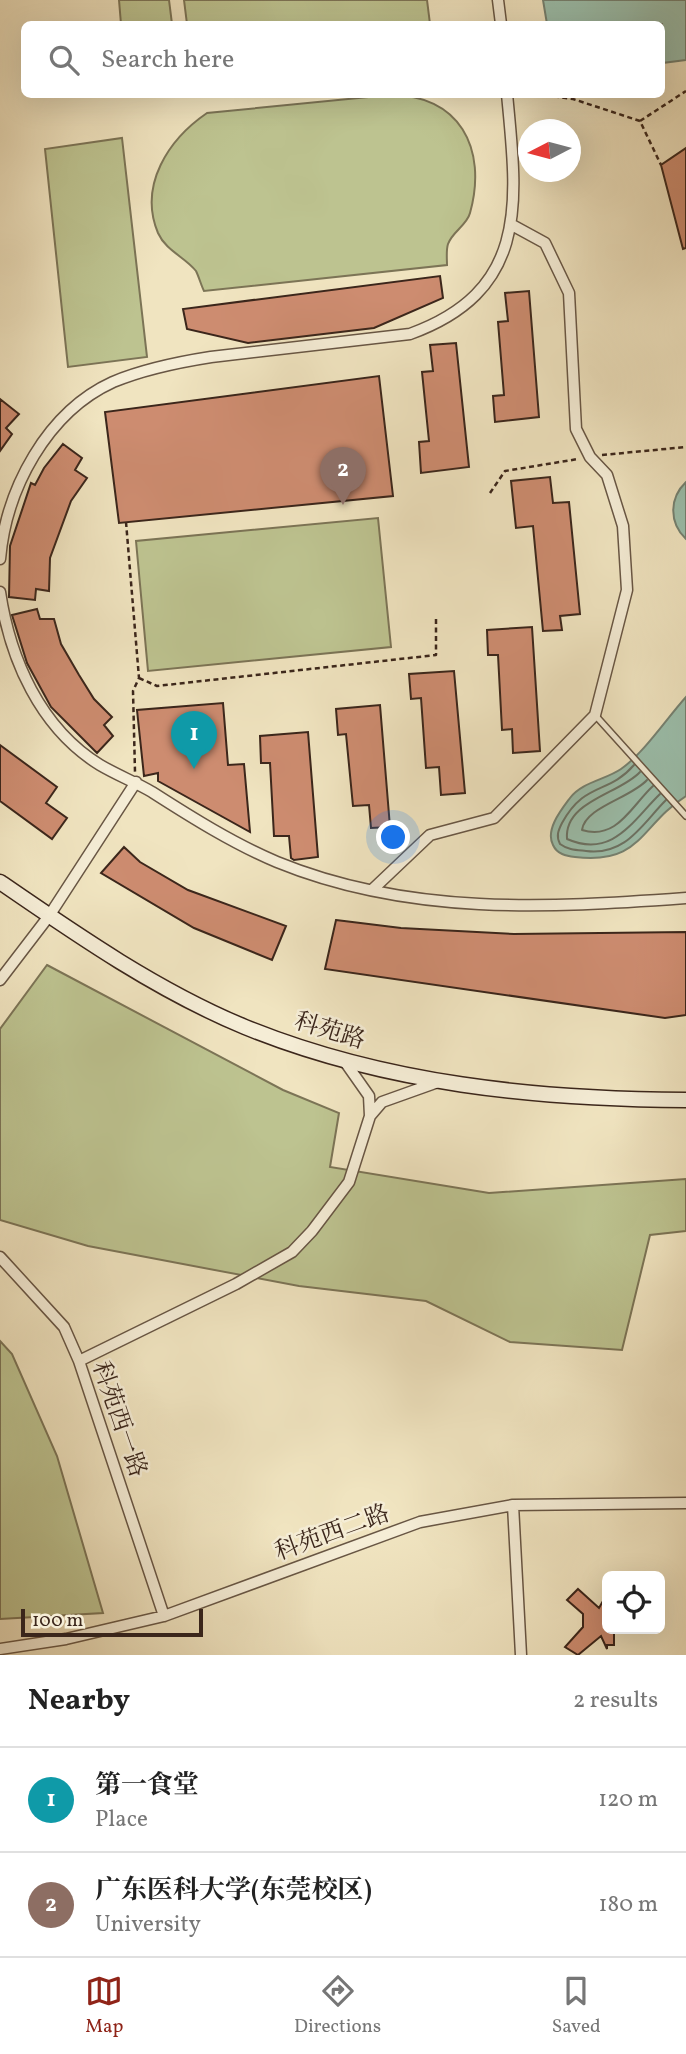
<!DOCTYPE html>
<meta charset="utf-8">
<style>
:root{--surface:#fff;--page:#f6f6f6;--text:#222;--muted:#767676;--line:#e0e0e0;--accent:#8f2418}
body{margin:0;font-family:Vollkorn,"Noto Serif SC",serif;background:var(--page);color:var(--text)}
.controls{position:absolute;right:21px;bottom:21px;display:grid;overflow:hidden;border-radius:10px;box-shadow:0 7px 28px #0002}
.controls button{width:63px;height:63px;display:grid;place-items:center;padding:0;border:0;border-bottom:2px solid var(--line);background:var(--surface);color:var(--text);font:35px sans-serif}
.compass{position:absolute;left:518px;top:119px;width:63px;height:63px;border-radius:50%;background:var(--surface);box-shadow:0 7px 28px #0002;rotate:264deg}
.scale{position:absolute;left:21px;bottom:18px;width:182px;box-sizing:border-box;padding-left:7px;border:4px solid #3b261b;border-top:0;font-size:19px;line-height:24px;white-space:nowrap;color:#3b261b;-webkit-text-stroke:5px #f5edd6;paint-order:stroke}
.you{position:absolute;left:394px;top:838px;width:24px;height:24px;margin:-18px;border:5px solid #fff;border-radius:50%;background:#1a73e8;box-shadow:0 0 0 10px #1a73e833}
.badge{display:grid;place-items:center;width:46px;height:46px;border-radius:50%;background:var(--accent);color:#fff;font-size:23px;font-weight:700}
.pin{position:absolute;translate:-50% -58px;filter:drop-shadow(0 2px 4px #0008)}
.pin::after{content:'';position:absolute;top:37px;width:24px;height:21px;background:inherit;clip-path:polygon(0 0,100% 0,50% 100%)}
.list{margin:0;padding:0;list-style:none}
h2{display:flex;justify-content:space-between;align-items:center;height:91px;margin:0;padding:0 28px;font-size:30px}
h2 small{font-size:23px;font-weight:400;color:var(--muted)}
.list li{display:grid;grid-template-columns:46px 1fr auto;gap:21px;align-items:center;box-sizing:border-box;height:105px;padding:0 28px;border-top:2px solid var(--line)}
.list b{display:block;font-size:26px;white-space:nowrap}
.list p{margin:0;font-size:23px;white-space:nowrap;color:var(--muted)}
.list em{font-size:23px;font-style:normal;color:var(--muted)}
.icon{flex:none;width:38px;height:38px;fill:none;stroke:currentColor;stroke-width:2;stroke-linecap:round;stroke-linejoin:round}
.map{position:relative;flex:none;width:686px;height:1655px;overflow:hidden}
.search{position:absolute;background:var(--surface);box-shadow:0 7px 28px #0002;left:21px;right:21px;top:21px;height:77px;display:flex;align-items:center;gap:18px;box-sizing:border-box;padding:0 24px;border-radius:10px;color:var(--muted);font-size:26px}
.sheet{height:301px;background:var(--surface)}
nav{display:flex;justify-content:space-around;align-items:center;box-sizing:border-box;height:98px;border-top:2px solid var(--line);background:var(--surface);font-size:19px;color:var(--muted)}
nav a{display:grid;justify-items:center;gap:4px}
nav .on{color:var(--accent)}
.map>svg:first-child{display:block}
</style>
<div class="map">
<svg width="686" height="1655" viewBox="0 0 686 1655">
<rect width="100%" height="100%" fill="#f0e4c0"/>
<filter id="stains"><feTurbulence type="fractalNoise" baseFrequency=".00286" numOctaves="4"/><feColorMatrix values="0 0 0 0 .2 0 0 0 0 .09 0 0 0 0 .02 0 0 0 .5 -.17"/></filter>
<radialGradient id="worn" r=".72"><stop offset=".6" stop-color="#630" stop-opacity="0"/><stop offset="1" stop-color="#630" stop-opacity=".3"/></radialGradient>
<!-- green -->
<path fill="#bdc390" stroke="#7c7456" stroke-width="2" d="M 119,0 L 169,0 L 172,24 L 121,24 Z
M 184,0 L 427,0 L 430,24 L 187,24 Z
M 389,95 C 459,94 488,148 470,213 C 467,225 452,232 448,244 C 446,250 447,259 447,265 L 204,291 C 201,285 199,277 196,271 C 185,257 166,251 158,233 C 138,185 169,139 207,113 Z
M 122,138 L 147,357 L 68,367 L 45,149 Z
M 378,518 L 391,647 L 148,671 L 136,541 Z
M 47,965 L 283,1090 L 339,1113 L 330,1167 L 489,1193 L 686,1179 L 686,1231 L 650,1235 L 622,1350 L 510,1342 L 426,1301 L 299,1286 L 88,1246 L 0,1220 L 0,1029 Z
M 0,1341 L 12,1354 L 57,1456 L 103,1613 L 0,1619 Z"/>
<!-- water -->
<path fill="#9bbfac" stroke="#758272" stroke-width="2" d="M 543,0 L 686,0 L 686,60 L 662,63 L 662,24 L 547,24 Z
M 686,482 L 686,539 C 669,523 669,498 686,482 Z
M 686,697 L 686,796 C 640,825 642,865 575,857 C 566,856 557,854 553,845 C 545,830 561,810 570,798 C 582,782 605,780 621,769 C 644,753 667,718 686,697 Z"/>
<g fill="none" stroke-linecap="round" stroke-linejoin="round">
<!-- shore -->
<path stroke="#6b7264" stroke-width="2" d="M 634,765 C 608,795 585,781 562,823 C 558,831 556,836 560,844 C 568,850 577,850 586,851 C 626,856 642,824 666,800
M 640,772 C 620,794 564,801 567,839 C 613,859 633,820 660,794
M 647,780 C 631,798 585,807 582,830 C 617,841 632,805 653,786"/>
</g>
<!-- building -->
<path fill="#cd8c70" stroke="#3b261b" stroke-width="2" d="M 686,148 L 686,248 L 683,249 L 661,165 Z
M 440,276 L 443,298 L 374,328 L 248,343 L 187,329 L 183,309 Z
M 529,291 L 539,417 L 495,422 L 493,396 L 504,395 L 498,322 L 508,321 L 505,293 Z
M 456,343 L 469,467 L 421,473 L 419,442 L 429,441 L 422,372 L 433,371 L 430,345 Z
M 379,376 L 393,496 L 119,523 L 105,412 Z
M 0,399 L 19,414 L 6,428 L 12,434 L 0,451 Z
M 63,444 L 82,458 L 75,470 L 87,478 L 71,501 L 50,558 L 49,591 L 36,589 L 35,600 L 9,597 L 10,546 L 31,483 L 35,485 L 44,468 Z
M 550,477 L 553,503 L 569,502 L 580,614 L 560,616 L 562,630 L 543,631 L 533,526 L 516,528 L 511,481 Z
M 37,609 L 40,619 L 54,619 L 61,644 L 79,675 L 94,699 L 112,717 L 104,725 L 113,736 L 97,753 L 51,707 L 27,663 L 12,615 Z
M 532,627 L 540,751 L 513,753 L 512,729 L 502,730 L 498,655 L 488,655 L 487,630 Z
M 454,671 L 465,793 L 441,795 L 439,767 L 426,768 L 421,698 L 411,699 L 409,674 Z
M 223,703 L 228,765 L 244,764 L 250,832 L 158,781 L 158,773 L 144,776 L 137,710 Z
M 380,705 L 390,827 L 371,828 L 369,805 L 353,806 L 346,734 L 338,735 L 336,709 Z
M 308,732 L 318,857 L 294,860 L 291,858 L 289,836 L 274,836 L 270,763 L 261,763 L 260,736 Z
M 0,745 L 57,787 L 46,803 L 67,818 L 52,839 L 0,801 Z
M 124,847 L 140,862 L 188,890 L 286,926 L 272,960 L 194,928 L 101,873 Z
M 336,920 L 401,928 L 514,934 L 686,932 L 686,1015 L 665,1018 L 325,969 Z
M 578,1589 L 599,1608 L 607,1594 L 607,1629 L 614,1629 L 614,1645 L 607,1645 L 607,1649 L 601,1636 L 578,1655 L 565,1647 L 583,1627 L 583,1614 L 567,1600 Z"/>
<g fill="none" stroke-linecap="round" stroke-linejoin="round">
<defs>
<path id="lane" d="M 595,715 L 686,816"/>
<path id="street" d="M 498,0 L 501,24
M 0,559 C 6,489 47,412 113,382 C 144,369 179,362 211,357 L 410,334 C 531,290 517,200 507,94
M 0,592 C 10,659 40,728 100,765 C 117,775 135,782 152,792 C 191,817 234,844 277,862 C 409,916 548,908 686,898
M 372,890 L 430,835 L 494,818 L 595,715 L 627,590 L 623,526 L 607,475 L 590,457 L 576,429 L 569,293 L 545,243 L 512,225
M 0,980 L 49,916 L 136,782
M 343,1059 L 369,1096 L 370,1116
M 0,1257 L 64,1327 L 79,1361 L 164,1616
M 79,1361 L 236,1284 L 292,1252 L 312,1231 L 349,1182 L 370,1116 L 382,1102 L 438,1082
M 513,1505 L 521,1655
M 0,1649 L 66,1639 L 164,1616 L 420,1522 L 513,1505 L 686,1503"/>
<path id="secondary" d="M 0,882 C 77,935 158,991 245,1027 C 385,1084 536,1099 686,1100"/>
</defs>
<!-- lane casing -->
<use href="#lane" stroke="#685644" stroke-width="8"/>
<!-- street casing -->
<use href="#street" stroke="#685644" stroke-width="13"/>
<!-- secondary casing -->
<use href="#secondary" stroke="#3b261b" stroke-width="17"/>
<!-- path -->
<path stroke="#3b261b" stroke-width="2.5" stroke-dasharray="5 3.5" stroke-linecap="butt" d="M 537,94 L 573,99 L 640,121 L 661,165
M 640,121 L 686,91
M 602,455 L 686,447
M 490,493 L 505,471 L 578,459
M 126,522 L 139,678 L 133,691 L 135,772
M 139,678 L 157,686 L 436,655 L 436,618"/>
<!-- lane -->
<use href="#lane" stroke="#f5edd6" stroke-width="5"/>
<!-- street -->
<use href="#street" stroke="#f5edd6" stroke-width="10"/>
<!-- secondary -->
<use href="#secondary" stroke="#f5edd6" stroke-width="14"/>
</g>
<g text-anchor="middle" stroke-width="5" stroke-linejoin="round" paint-order="stroke">
<!-- street labels -->
<g font-size="24" fill="#3b261b" stroke="#f5edd6">
<text transform="translate(330 1030) rotate(17)" y="8">科苑路</text>
<text transform="translate(120 1419) rotate(71)" y="8">科苑西一路</text>
<text transform="translate(332 1532) rotate(-20)" y="8">科苑西二路</text>
</g>
</g>
<rect width="100%" height="100%" filter="url(#stains)"/>
<rect width="100%" height="100%" fill="url(#worn)"/>
</svg>
<div class="controls">
<button><svg class="icon" aria-label="locate" viewBox="0 0 24 24"><circle cx="12" cy="12" r="6"/><path d="M12 2v4M12 18v4M2 12h4M18 12h4"/></svg></button>
</div>
<svg class="compass" viewBox="-18 -18 36 36"><path d="M0-13l5 13h-10z" fill="#e53935"/><path d="M0 13l5-13h-10z" fill="#767676"/></svg>
<div class="scale">100 m</div>
<div class="you"></div>
<div class="pin badge" style="left:194px;top:769px;background:#0f9aa8">1</div>
<div class="pin badge" style="left:343px;top:505px;background:#8d6e63">2</div>
<div class="search"><svg class="icon" aria-label="search" viewBox="0 0 24 24"><circle cx="10" cy="10" r="6"/><path d="M15 15l6 6"/></svg>Search here</div>
</div>
<section class="sheet">
<h2>Nearby<small>2 results</small></h2>
<ul class="list">
<li><span class="badge" style="background:#0f9aa8">1</span><div><b>第一食堂</b><p>Place</p></div><em>120 m</em></li>
<li><span class="badge" style="background:#8d6e63">2</span><div><b>广东医科大学(东莞校区)</b><p>University</p></div><em>180 m</em></li>
</ul>
</section>
<nav>
<a class="on"><svg class="icon" aria-label="map" viewBox="0 0 24 24"><path d="M3 6l6-2 6 2 6-2v14l-6 2-6-2-6 2zM9 4v14M15 6v14"/></svg>Map</a>
<a><svg class="icon" aria-label="directions" viewBox="0 0 24 24"><path d="M12 3l9 9-9 9-9-9zM9 14v-3h6M13 9l2 2-2 2"/></svg>Directions</a>
<a><svg class="icon" aria-label="saved" viewBox="0 0 24 24"><path d="M7 4h10v16l-5-4-5 4z"/></svg>Saved</a>
</nav>
